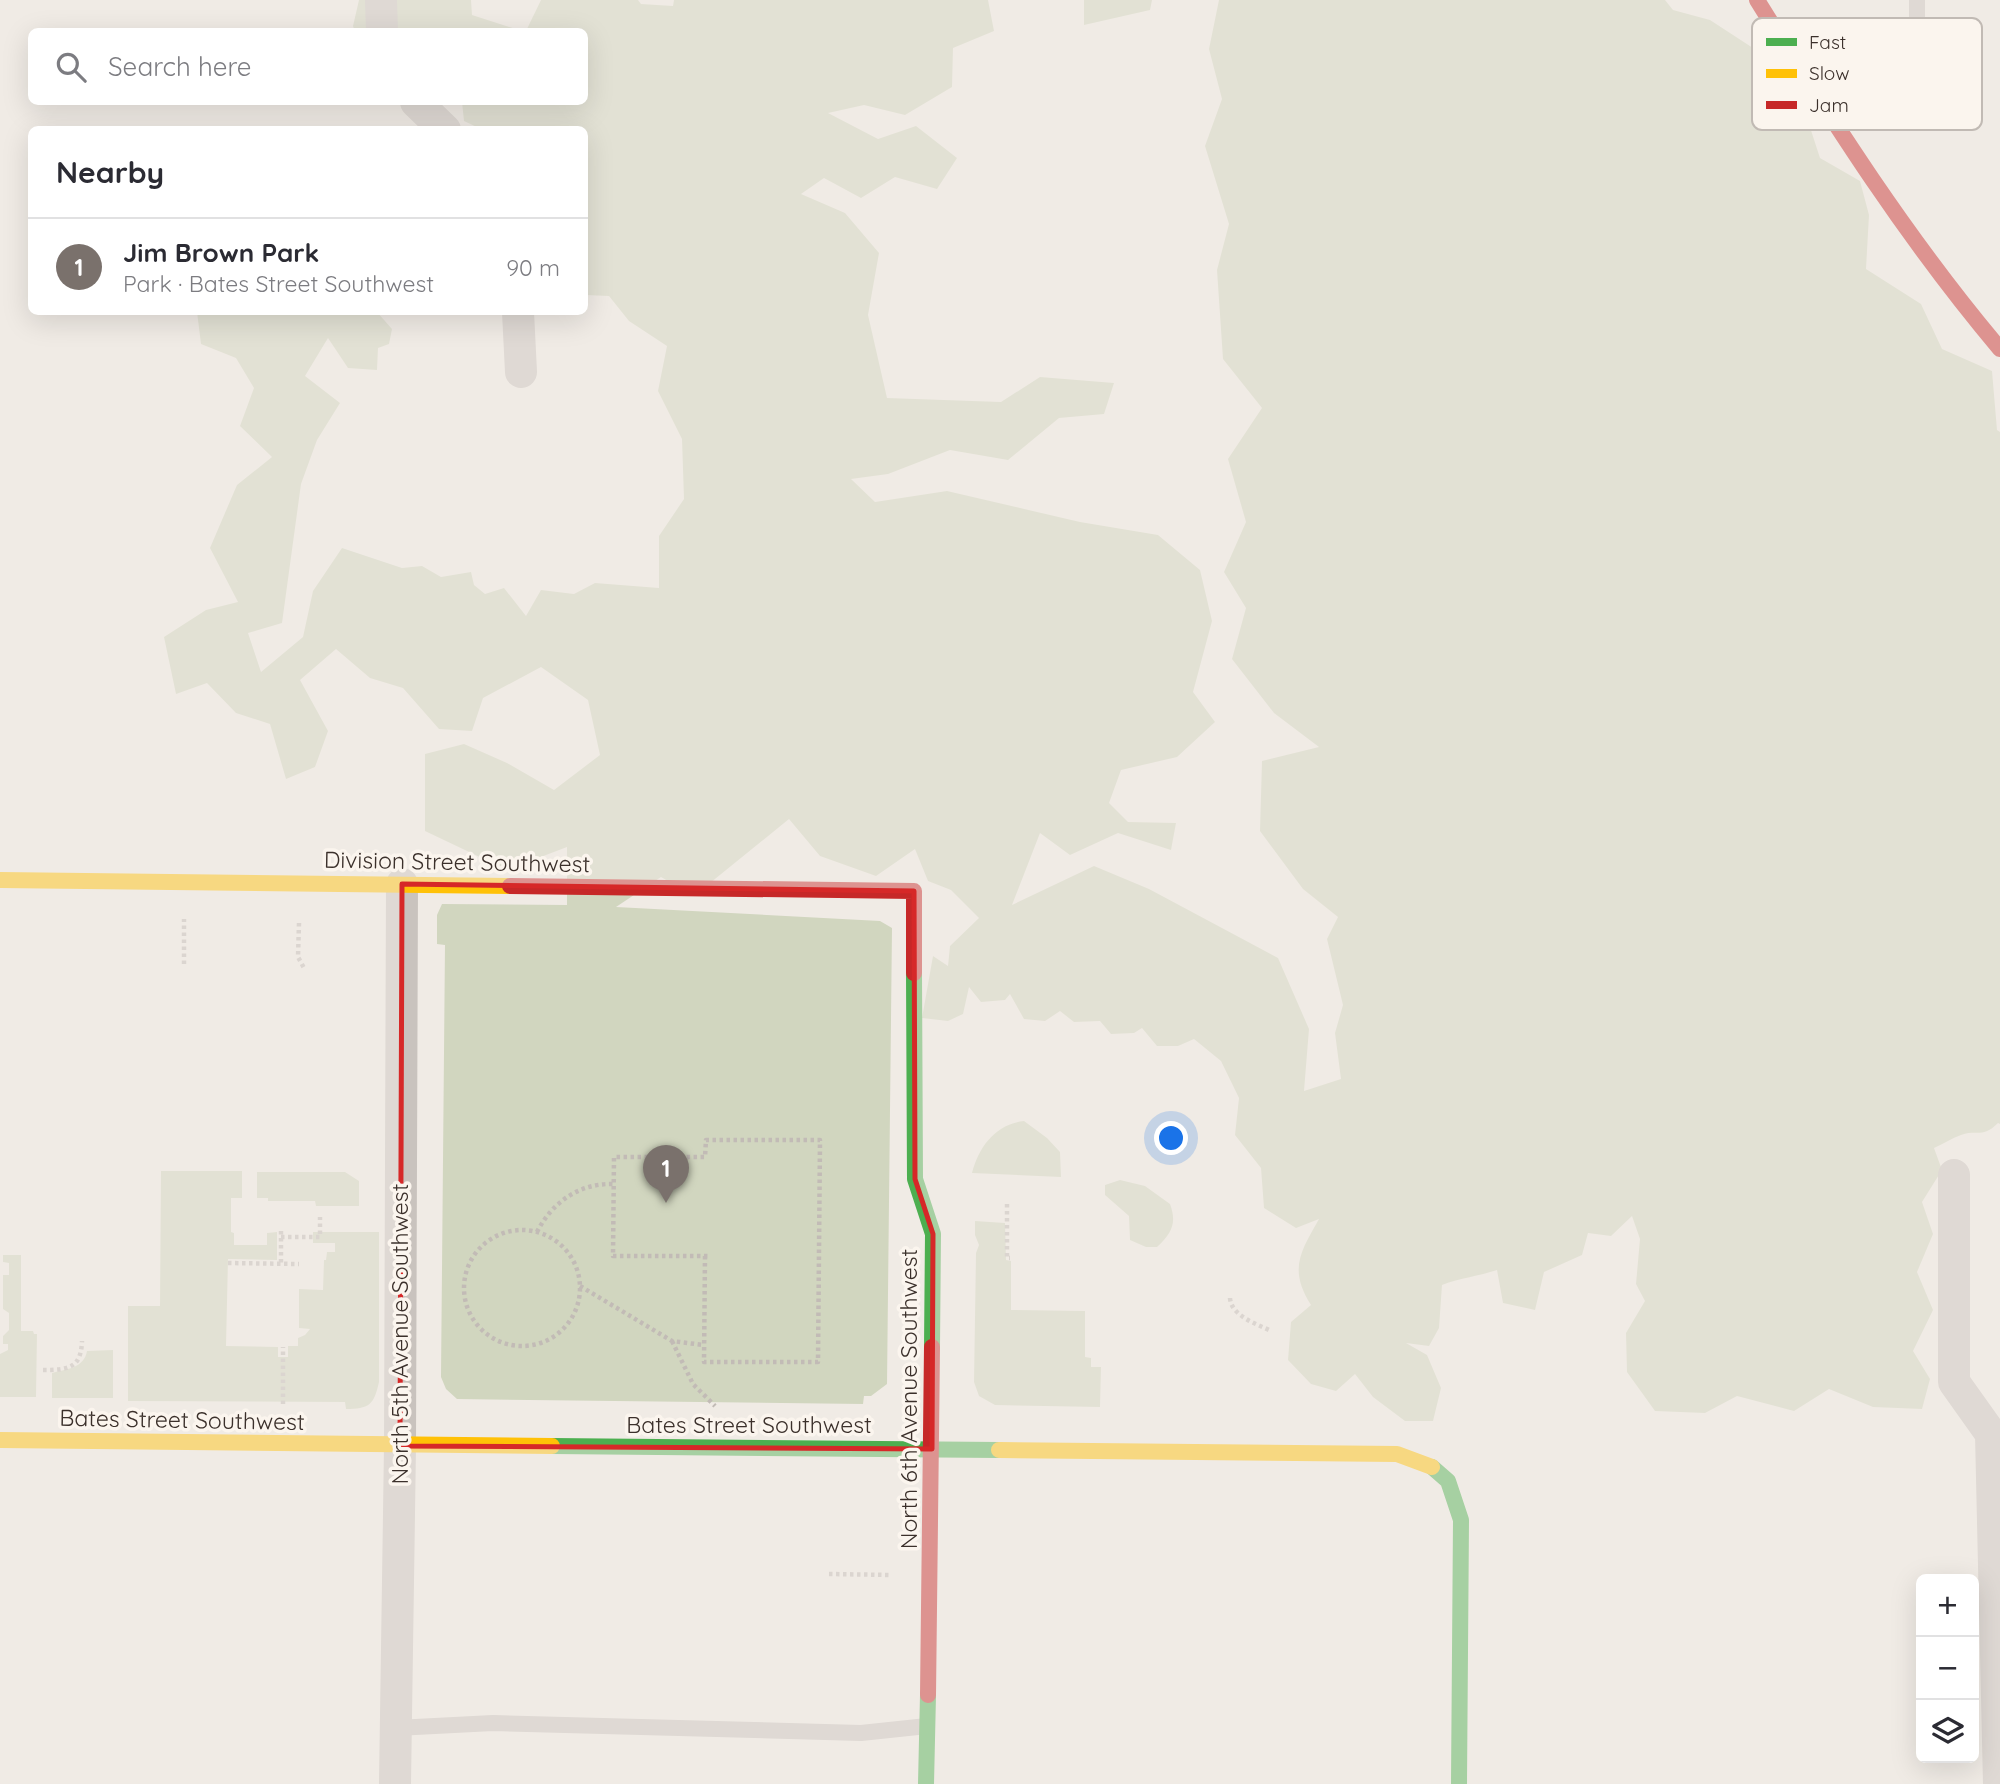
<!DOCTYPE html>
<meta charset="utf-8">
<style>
:root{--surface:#fff;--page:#f2f2f3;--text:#2b2b33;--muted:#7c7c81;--line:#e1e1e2;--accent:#7a716c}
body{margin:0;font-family:Quicksand,sans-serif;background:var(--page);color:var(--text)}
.controls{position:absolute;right:21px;bottom:21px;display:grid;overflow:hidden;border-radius:10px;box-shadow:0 7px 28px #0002}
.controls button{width:63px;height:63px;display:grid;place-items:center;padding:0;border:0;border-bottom:2px solid var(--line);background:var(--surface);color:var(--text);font:35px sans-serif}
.you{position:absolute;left:1172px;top:1139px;width:24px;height:24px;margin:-18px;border:5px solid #fff;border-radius:50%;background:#1a73e8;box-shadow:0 0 0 10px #1a73e833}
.badge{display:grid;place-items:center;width:46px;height:46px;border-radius:50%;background:var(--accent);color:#fff;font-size:23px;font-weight:700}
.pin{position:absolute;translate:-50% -58px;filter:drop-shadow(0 2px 4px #0008)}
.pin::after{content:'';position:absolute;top:37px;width:24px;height:21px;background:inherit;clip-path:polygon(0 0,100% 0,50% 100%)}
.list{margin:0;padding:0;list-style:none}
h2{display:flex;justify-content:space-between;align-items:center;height:91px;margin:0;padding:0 28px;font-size:30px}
h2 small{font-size:23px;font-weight:400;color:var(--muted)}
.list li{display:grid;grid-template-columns:46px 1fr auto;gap:21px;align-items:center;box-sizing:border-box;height:98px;padding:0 28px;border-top:2px solid var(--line)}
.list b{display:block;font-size:26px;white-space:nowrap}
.list p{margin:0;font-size:23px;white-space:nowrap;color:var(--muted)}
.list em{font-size:23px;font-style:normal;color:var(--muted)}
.icon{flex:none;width:38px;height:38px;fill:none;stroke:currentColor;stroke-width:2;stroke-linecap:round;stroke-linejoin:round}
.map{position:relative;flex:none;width:2000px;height:1784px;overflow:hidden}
.search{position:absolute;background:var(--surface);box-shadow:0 7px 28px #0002;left:28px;top:28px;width:560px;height:77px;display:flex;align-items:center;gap:18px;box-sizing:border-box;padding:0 24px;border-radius:10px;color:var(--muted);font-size:26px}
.panel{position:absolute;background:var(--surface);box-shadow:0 7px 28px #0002;left:28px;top:126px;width:560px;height:189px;border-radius:10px}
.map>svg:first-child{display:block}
</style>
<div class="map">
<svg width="2000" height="1784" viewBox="0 0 2000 1784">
<rect width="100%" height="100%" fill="#f0ebe5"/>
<!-- green -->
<path fill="#d1d6bf" d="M 359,0 L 471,0 L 472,15 L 522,31 L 355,32 L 353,26 Z
M 541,0 L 638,0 L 641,4 L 673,6 L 674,0 L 988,0 L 994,31 L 953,48 L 952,87 L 905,115 L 864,105 L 828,113 L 878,139 L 916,126 L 957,158 L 937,189 L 895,177 L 861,198 L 824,178 L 801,194 L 845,213 L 879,253 L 868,315 L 887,398 L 1001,402 L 1040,377 L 1114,383 L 1104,414 L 1059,418 L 1008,460 L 950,450 L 888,474 L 851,479 L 875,502 L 947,491 L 1080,522 L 1158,535 L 1200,570 L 1212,621 L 1193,692 L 1215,722 L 1177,757 L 1121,770 L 1109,803 L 1128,822 L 1176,823 L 1171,850 L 1118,833 L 1070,855 L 1040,833 L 1012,905 L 1094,866 L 1149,889 L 1278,958 L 1309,1029 L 1304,1091 L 1341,1079 L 1335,1033 L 1343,1005 L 1327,939 L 1338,917 L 1303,889 L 1260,831 L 1262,761 L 1319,747 L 1274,713 L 1232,659 L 1246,608 L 1224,572 L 1246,522 L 1228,459 L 1262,408 L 1223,359 L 1217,270 L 1229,224 L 1205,146 L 1222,99 L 1209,49 L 1219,0 L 1665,0 L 1673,10 L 1710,20 L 1753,48 L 1771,89 L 1807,118 L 1820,158 L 1860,181 L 1869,215 L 1866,269 L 1921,304 L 1942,349 L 1992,371 L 1997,430 L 2000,432 L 2000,1124 L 1998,1123 C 1982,1139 1978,1129 1961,1135 C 1952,1138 1943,1144 1934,1148 L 1942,1170 L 1922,1202 L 1933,1234 L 1917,1272 L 1933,1310 L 1913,1351 L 1930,1379 L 1922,1409 L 1873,1407 L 1829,1389 L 1794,1411 L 1737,1396 L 1705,1413 L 1655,1411 L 1627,1372 L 1626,1333 L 1645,1301 L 1636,1284 L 1640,1239 L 1632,1216 L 1611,1236 L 1588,1233 L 1582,1255 L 1544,1272 L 1535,1310 L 1503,1303 L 1497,1270 C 1479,1276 1460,1278 1442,1285 L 1439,1328 L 1429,1346 L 1406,1343 L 1427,1355 L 1441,1388 L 1433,1421 L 1405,1421 L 1373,1397 L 1355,1374 L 1336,1391 L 1311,1384 L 1288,1360 L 1291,1322 L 1311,1305 C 1288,1269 1301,1251 1319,1219 L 1296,1228 L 1264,1208 L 1261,1168 L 1235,1135 L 1239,1098 L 1221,1061 L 1194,1039 L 1178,1046 L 1157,1046 L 1142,1028 L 1134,1033 L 1111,1034 L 1100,1021 L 1074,1022 L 1060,1011 L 1045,1021 L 1024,1019 L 1010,994 L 1005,1000 L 981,1002 L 969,987 L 963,1014 L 948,1021 L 922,1018 L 933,956 L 948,966 L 950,946 L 979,918 L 951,890 L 928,881 L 915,849 L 876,876 L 820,856 L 789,819 L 694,896 L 661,877 L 616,907 L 880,921 L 892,928 L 887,1384 L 871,1396 L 864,1396 L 863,1404 L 457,1399 L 446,1389 L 441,1377 L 445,945 L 437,944 L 437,915 L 442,904 L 567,905 L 567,847 L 507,870 L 425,831 L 425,754 L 464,744 L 507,763 L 554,790 L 600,755 L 588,700 L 541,667 L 483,698 L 472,731 L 439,729 L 403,688 L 370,678 L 336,649 L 300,680 L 328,731 L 315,767 L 286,779 L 270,724 L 236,713 L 207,683 L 176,694 L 164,637 L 206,610 L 238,602 L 210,548 L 237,485 L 272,457 L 240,426 L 254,388 L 236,358 L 201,344 L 197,312 L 377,312 L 392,329 L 389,344 L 378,348 L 377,370 L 348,368 L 328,338 L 305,376 L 340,403 L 317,440 L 301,484 L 282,623 L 248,633 L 261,672 L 303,637 L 313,591 L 342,548 L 402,568 L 422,566 L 441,577 L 471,572 L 474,585 L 485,594 L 504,588 L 526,616 L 541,590 L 574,594 L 595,583 L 659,588 L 659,536 L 684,499 L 682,439 L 658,391 L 667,346 L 629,321 L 609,296 L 585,295 L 584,130 L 481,129 L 464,121 L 462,102 L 584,102 L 584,32 L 526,31 Z
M 1084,0 L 1152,0 L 1150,10 L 1084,25 Z
M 1024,1121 L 1047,1138 L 1060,1152 L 1061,1177 L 972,1173 C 979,1146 996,1124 1024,1121 Z
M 161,1171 L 242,1171 L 242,1198 L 231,1198 L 231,1232 L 234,1233 L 234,1245 L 267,1245 L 267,1233 L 277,1232 L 277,1260 L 228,1259 L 226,1346 L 278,1347 L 278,1357 L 288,1357 L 288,1346 L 298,1346 L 298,1338 L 305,1335 L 310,1329 L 299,1328 L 299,1289 L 323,1290 L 324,1260 L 326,1260 L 327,1252 L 335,1252 L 335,1243 L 313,1243 L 313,1232 L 379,1232 L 379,1382 C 374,1405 369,1409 346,1409 L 345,1402 L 128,1401 L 128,1306 L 160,1306 Z
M 257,1172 L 345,1172 L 359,1181 L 359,1206 L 316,1206 L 315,1201 L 268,1201 L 268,1198 L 257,1198 Z
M 1120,1180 L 1145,1186 L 1170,1204 C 1177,1223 1172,1233 1157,1247 L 1146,1247 L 1130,1240 L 1129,1216 L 1105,1195 L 1105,1185 Z
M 975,1221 L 1005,1223 L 1006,1260 L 1011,1261 L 1011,1310 L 1085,1311 L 1085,1357 L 1091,1358 L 1091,1367 L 1101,1367 L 1100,1407 L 995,1405 L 979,1396 L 974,1382 L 976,1253 L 979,1245 L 975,1235 Z
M 3,1255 L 21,1255 L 21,1331 L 33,1331 L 34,1334 L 37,1334 L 36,1397 L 0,1397 L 0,1354 L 8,1350 L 8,1344 L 3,1344 L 3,1336 L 9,1330 L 9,1313 L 3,1309 L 3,1275 L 9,1275 L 9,1263 L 3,1262 Z
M 113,1350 L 113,1398 L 52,1398 L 52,1373 C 67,1369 84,1368 87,1351 Z"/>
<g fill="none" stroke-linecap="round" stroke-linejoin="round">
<!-- path -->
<path stroke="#c2bbb6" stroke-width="4.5" stroke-dasharray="3.5 3.5" stroke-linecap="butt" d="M 299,923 L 298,957 L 304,968
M 184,964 L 184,919
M 1007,1204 L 1007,1258 L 1010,1258
M464 1288a58 58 0 1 1 116 0a58 58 0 1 1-116 0Z
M 281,1231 L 281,1266
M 537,1232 C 552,1202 580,1183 613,1184
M 281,1237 L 320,1237 L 320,1217
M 705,1256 L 704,1362 L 818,1362 L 820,1140 L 706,1140 L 705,1157 L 614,1157 L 613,1256 L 710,1256
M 228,1263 L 299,1264
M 580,1286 L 672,1341 L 703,1345
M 1230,1298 C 1231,1316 1257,1324 1271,1331
M 672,1341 L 693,1384 L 715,1406
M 43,1370 C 69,1370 81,1368 82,1341
M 283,1404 L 283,1347
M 829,1574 L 892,1575"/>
<!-- lane -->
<path stroke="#c9c3be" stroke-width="16" d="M 1827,112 L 1917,51 L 1917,0
M 396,1728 L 493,1723 L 861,1733 L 927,1726"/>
<!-- street -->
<path stroke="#c9c3be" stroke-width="32" d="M 381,0 L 382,32
M 416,102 L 445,130
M 518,312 L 521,372
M 1954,1175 L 1954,1382 L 1991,1434 L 1999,1784
M 395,1784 L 400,1446 L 402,884"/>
<!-- fast -->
<path stroke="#4caf50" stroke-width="16" d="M 914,973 L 915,1179 L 933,1234 L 932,1347
M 552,1446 L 999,1450
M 1432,1467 L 1448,1481 L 1461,1520 L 1459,1784
M 926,1784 L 928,1695"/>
<!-- slow -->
<path stroke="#ffc107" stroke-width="16" d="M 0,880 L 510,886
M 0,1440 L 552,1446
M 999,1450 L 1397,1454 L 1432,1467"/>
<!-- jam -->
<path stroke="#c62828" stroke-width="16" d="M 1757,0 C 1832,121 1908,240 2000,349
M 510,886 L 914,891 L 914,973
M 928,1695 L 932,1347"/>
</g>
<!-- marked area -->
<path d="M0 0H2000V1784H0ZM 402,884 L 914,891 L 915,1179 L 933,1234 L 932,1449 L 400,1446 Z" fill="#f0ebe5" fill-opacity=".55" fill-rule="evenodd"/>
<path fill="none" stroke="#d62828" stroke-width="5" stroke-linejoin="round" d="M 402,884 L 914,891 L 915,1179 L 933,1234 L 932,1449 L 400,1446 Z"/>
<g text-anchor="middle" stroke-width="7" stroke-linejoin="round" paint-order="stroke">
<!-- street labels -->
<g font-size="23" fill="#3b302b" stroke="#fbf5ee">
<text transform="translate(457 862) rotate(1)" y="8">Division Street Southwest</text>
<text transform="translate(400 1334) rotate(-90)" y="8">North 5th Avenue Southwest</text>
<text transform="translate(909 1399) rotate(-90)" y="8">North 6th Avenue Southwest</text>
<text transform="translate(182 1420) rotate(1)" y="8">Bates Street Southwest</text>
<text x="749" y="1433">Bates Street Southwest</text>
</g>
</g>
<!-- legend -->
<rect x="1752" y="18" width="230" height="112" rx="10" fill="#fbf5ee" stroke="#c1bab4" stroke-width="2"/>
<rect x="1766" y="38" width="31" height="8" fill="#4caf50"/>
<rect x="1766" y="69" width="31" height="9" fill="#ffc107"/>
<rect x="1766" y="101" width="31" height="8" fill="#c62828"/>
<g font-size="19" fill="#3b302b">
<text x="1809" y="49">Fast</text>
<text x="1809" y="80">Slow</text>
<text x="1809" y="112">Jam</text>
</g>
</svg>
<div class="controls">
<button>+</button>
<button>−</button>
<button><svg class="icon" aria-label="layers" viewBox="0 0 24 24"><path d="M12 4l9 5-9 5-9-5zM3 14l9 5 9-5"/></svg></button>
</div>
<div class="you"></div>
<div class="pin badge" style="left:666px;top:1203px">1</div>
<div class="search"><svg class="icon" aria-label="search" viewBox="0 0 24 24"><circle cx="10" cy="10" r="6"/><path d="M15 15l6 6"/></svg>Search here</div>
<section class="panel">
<h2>Nearby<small></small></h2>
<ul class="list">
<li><span class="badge">1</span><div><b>Jim Brown Park</b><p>Park · Bates Street Southwest</p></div><em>90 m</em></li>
</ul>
</section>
</div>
